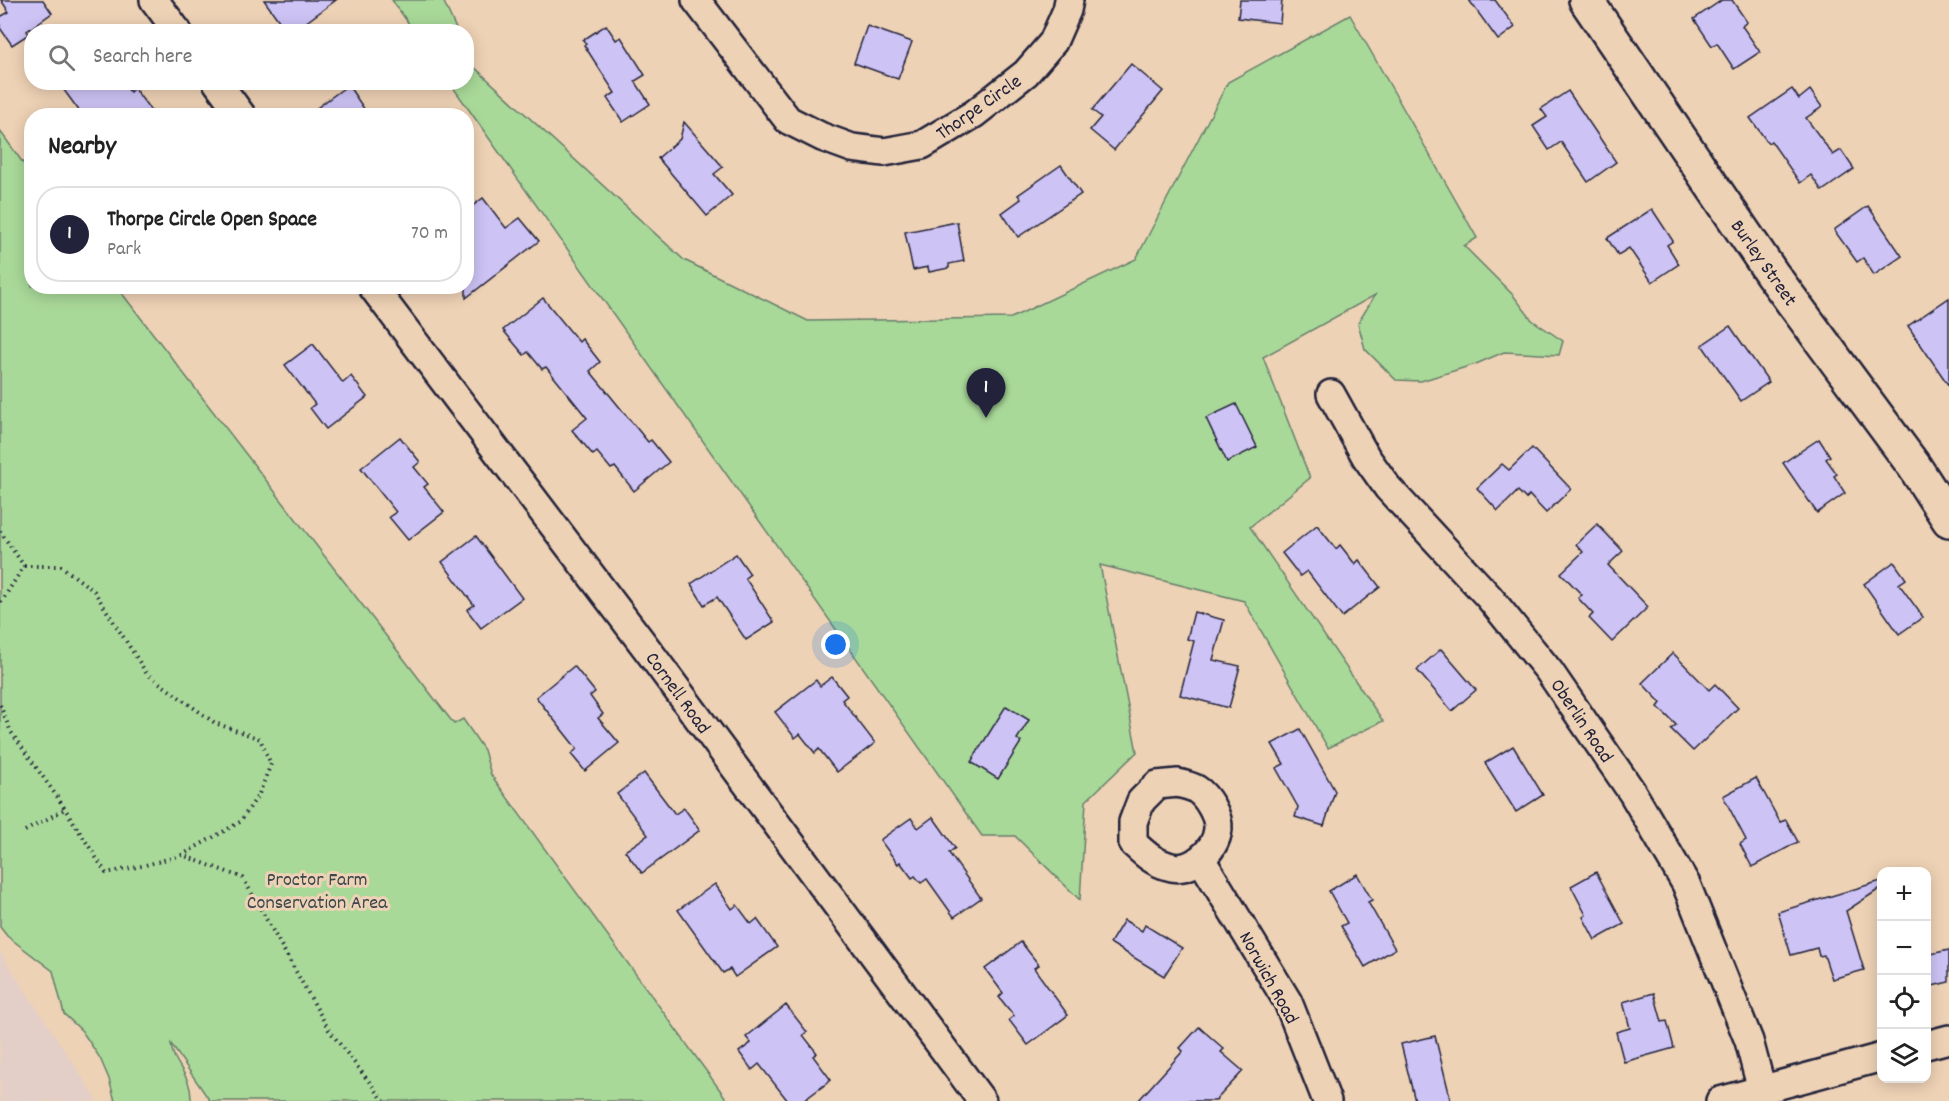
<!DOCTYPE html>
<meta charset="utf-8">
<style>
:root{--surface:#fff;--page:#f2f2f2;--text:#222;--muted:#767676;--line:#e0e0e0;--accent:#22223b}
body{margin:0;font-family:Dekko,sans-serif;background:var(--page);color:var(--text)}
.controls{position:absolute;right:18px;bottom:18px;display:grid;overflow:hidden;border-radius:12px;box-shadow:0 3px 15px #0003}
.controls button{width:54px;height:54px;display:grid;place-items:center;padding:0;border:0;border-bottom:2px solid var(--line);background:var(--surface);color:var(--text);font:30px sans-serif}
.you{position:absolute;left:836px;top:645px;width:21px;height:21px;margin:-15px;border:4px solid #fff;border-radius:50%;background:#1a73e8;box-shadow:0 0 0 9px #1a73e833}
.badge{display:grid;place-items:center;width:39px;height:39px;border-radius:50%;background:var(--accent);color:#fff;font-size:20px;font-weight:700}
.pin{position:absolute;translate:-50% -50px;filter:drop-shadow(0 2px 3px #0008)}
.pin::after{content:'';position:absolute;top:32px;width:21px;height:18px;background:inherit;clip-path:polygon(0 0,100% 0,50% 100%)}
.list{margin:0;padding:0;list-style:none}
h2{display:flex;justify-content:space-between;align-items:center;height:78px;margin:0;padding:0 24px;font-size:26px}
h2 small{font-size:20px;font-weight:400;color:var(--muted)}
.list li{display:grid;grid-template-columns:39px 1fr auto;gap:18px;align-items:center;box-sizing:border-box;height:96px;margin:0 12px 12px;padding:0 12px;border:2px solid var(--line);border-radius:24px}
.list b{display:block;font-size:22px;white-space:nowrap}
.list p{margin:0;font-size:20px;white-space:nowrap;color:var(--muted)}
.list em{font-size:20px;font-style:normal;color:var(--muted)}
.icon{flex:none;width:33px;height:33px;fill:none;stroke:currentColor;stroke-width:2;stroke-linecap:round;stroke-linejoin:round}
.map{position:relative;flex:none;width:1949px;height:1101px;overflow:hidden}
.search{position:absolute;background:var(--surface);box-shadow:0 3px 15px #0003;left:24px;top:24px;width:450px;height:66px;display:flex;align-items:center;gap:15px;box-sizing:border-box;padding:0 21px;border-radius:24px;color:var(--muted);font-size:22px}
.panel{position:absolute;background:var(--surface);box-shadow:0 3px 15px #0003;left:24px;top:108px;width:450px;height:186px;border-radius:24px}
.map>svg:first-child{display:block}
.built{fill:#e4cec8}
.green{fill:#a9d999;stroke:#667e6a;stroke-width:1.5}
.building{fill:#cdc3f5;stroke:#22223b;stroke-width:1.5}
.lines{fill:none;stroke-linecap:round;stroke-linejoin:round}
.street-casing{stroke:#22223b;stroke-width:32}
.secondary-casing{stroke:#22223b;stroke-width:38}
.path{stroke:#22223b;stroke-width:4;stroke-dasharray:1.5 4.5;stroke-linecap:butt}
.street{stroke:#eed2b5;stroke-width:27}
.secondary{stroke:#eed2b5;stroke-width:33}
.labels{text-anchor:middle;stroke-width:6;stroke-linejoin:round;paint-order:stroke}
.street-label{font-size:20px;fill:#22223b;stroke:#eed2b5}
.park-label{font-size:20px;fill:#3d474e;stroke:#eed2b5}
</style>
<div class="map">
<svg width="1949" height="1101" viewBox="0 0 1949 1101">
<rect width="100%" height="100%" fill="#eed2b5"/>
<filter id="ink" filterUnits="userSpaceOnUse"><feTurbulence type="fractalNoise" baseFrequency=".0167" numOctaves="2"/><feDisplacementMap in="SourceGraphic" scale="12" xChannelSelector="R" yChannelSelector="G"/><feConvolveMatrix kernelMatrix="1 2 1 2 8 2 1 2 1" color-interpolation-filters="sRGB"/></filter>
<g filter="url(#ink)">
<!-- built -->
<polygon class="built" points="0,952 98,1101 0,1101"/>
<!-- green -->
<g class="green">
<polygon points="392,0 443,0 457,31 414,31"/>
<polygon points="1350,15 1477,238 1464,246 1513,295 1532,320 1563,341 1559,355 1504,352 1476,364 1421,381 1396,380 1365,349 1358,323 1375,295 1263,357 1310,478 1250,527 1383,721 1328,748 1244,601 1100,565 1137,752 1086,801 1080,900 1015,836 982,836 450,83 466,82 467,53 472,65 684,260 808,321 1011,318 1136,259 1228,82"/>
<path d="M0 131 31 174 32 286 117 287 454 724 463 719 484 750 491 775 728 1101H210L171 1044C173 1066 192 1073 191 1101H115L109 1079 100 1058 82 1031 64 1014 53 971 7 936 0 927Z"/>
</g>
<!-- building -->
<g class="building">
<polygon points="1,0 43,0 52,13 27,31 29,34 12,45 0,28 0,17 9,12"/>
<polygon points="264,0 336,0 293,32 287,32"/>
<polygon points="1240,0 1282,0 1280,23 1238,18"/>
<polygon points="1469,0 1495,0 1515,27 1498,40"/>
<polygon points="1722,0 1732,0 1747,22 1742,26 1760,52 1734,69 1717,43 1712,46 1694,19"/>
<polygon points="606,25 616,40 621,37 645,75 635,81 650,104 623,122 607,98 615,93 584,45 586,44 583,40"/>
<polygon points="867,26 912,42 898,79 854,63"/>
<polygon points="1131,64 1163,91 1114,150 1090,130 1101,117 1092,110"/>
<polygon points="58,82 123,82 130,92 134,88 155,116 83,116"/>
<polygon points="348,85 369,116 306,116"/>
<polygon points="1792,89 1799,99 1810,90 1822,107 1806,118 1833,155 1841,150 1854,169 1822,191 1811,175 1800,183 1771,141 1768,143 1750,118"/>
<polygon points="1568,91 1616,162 1588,182 1561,142 1549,150 1533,126 1547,117 1541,109"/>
<polygon points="684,122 723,167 714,174 732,195 707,216 658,158 680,139"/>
<polygon points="1061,165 1081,194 1018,237 1002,213 1021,199 1018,195"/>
<polygon points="483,198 506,228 520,218 539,241 466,298 466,211"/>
<polygon points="1868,206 1902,256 1874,275 1863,258 1857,262 1834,230"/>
<polygon points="1652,209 1673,241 1667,245 1679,264 1652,282 1629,248 1618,255 1607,238"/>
<polygon points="957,222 964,261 949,264 949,268 929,272 928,267 913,270 905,232"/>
<polygon points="543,298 579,342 582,339 600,362 590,371 648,442 651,440 669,462 634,491 615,467 611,469 597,452 593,455 572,430 587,418 546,367 542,369 528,352 524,355 503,330"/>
<polygon points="1949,298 1949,386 1908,326"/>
<polygon points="1730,326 1769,382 1741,401 1702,345"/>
<polygon points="313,344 343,383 351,376 367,397 326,429 310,408 315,404 285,365"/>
<polygon points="1236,404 1257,447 1227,462 1206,418"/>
<polygon points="400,437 420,462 414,467 428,484 424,487 444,512 408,540 389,517 396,512 361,468"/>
<polygon points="1819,439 1830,456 1826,459 1837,474 1834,476 1845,493 1817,513 1783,463"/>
<polygon points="1532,448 1571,489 1546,513 1529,495 1526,499 1518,491 1498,511 1477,488 1502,464 1509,470"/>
<polygon points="1597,524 1623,551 1608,565 1648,607 1612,642 1589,618 1593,614 1578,598 1582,595 1561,573 1583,552 1576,544"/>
<polygon points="1317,525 1336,549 1340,545 1355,564 1359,560 1380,587 1342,617 1307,571 1300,576 1282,553"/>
<polygon points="476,536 522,598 481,628 467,610 474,605 442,562"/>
<polygon points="736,554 750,574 745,578 774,622 746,640 717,597 704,605 691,584"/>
<polygon points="1894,562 1906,579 1899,584 1923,617 1899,634 1864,584"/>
<polygon points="1194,612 1224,620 1213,660 1240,666 1229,708 1180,695 1194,641 1187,639"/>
<polygon points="1441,649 1476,690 1452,711 1417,670"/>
<polygon points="1673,653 1709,690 1715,684 1738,708 1693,751 1671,729 1676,725 1658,707 1661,703 1642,683"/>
<polygon points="574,666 595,692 590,696 603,714 598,718 619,743 585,771 571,754 577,749 536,697"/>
<polygon points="832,677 847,696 842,700 875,743 837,772 819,749 815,753 800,734 795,738 775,712 816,680 820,686"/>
<polygon points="1006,706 1029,720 1017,739 1021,742 998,779 971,762"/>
<polygon points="1300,729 1335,791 1324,826 1295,817 1298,807 1276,768 1284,764 1272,744"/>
<polygon points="1513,746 1543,795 1516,812 1485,763"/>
<polygon points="644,773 675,814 684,808 700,830 642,873 625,851 648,835 617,794"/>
<polygon points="1756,778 1780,822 1786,820 1798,842 1752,867 1740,844 1746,840 1723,796"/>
<polygon points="933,817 955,848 949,853 981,898 954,917 927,879 921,883 915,876 912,878 900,862 898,864 880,840 911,818 918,828"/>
<polygon points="1596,872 1624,924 1595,940 1583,917 1586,915 1571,886"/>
<polygon points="1357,874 1372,900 1368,902 1395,949 1365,967 1341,926 1347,923 1329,891"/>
<polygon points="1881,881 1881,888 1846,911 1864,970 1832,979 1824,955 1819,956 1817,948 1791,955 1778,912"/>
<polygon points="715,884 732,909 737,905 751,924 757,919 777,947 735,977 730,969 723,973 678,910"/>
<polygon points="1124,920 1142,931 1145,925 1182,948 1164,976 1110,943"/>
<polygon points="1021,942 1039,965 1034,968 1068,1015 1028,1045 1009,1020 1014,1016 999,997 1003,993 985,969"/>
<polygon points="1949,950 1949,982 1932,986 1926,955"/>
<polygon points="1654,993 1662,1022 1667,1021 1674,1048 1624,1062 1616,1032 1630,1028 1623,1002"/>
<polygon points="786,1005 807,1032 803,1035 817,1053 813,1056 831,1080 803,1101 788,1101 759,1064 752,1070 739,1052 751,1043 746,1037"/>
<polygon points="1199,1027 1224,1049 1221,1052 1243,1071 1215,1101 1138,1101 1183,1051 1180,1048"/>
<polygon points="1435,1036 1451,1101 1415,1101 1401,1044"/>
</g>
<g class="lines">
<defs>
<g id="street">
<polyline points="154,0 178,32"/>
<polyline points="696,0 788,120 822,137 852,148 884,152 922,145 974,114 1026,73 1053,42 1067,10 1069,0"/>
<polyline points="217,82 242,116"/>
<polyline points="372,286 650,653 982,1101"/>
<polyline points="1331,394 1366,457 1388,488 1489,597 1549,671 1632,792 1686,884 1749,1041 1762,1090"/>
<path d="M1178 783C1184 785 1191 786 1196 789 1207 796 1219 816 1218 829 1216 851 1190 874 1168 866 1153 862 1144 853 1133 843V822L1141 801 1157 785Z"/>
<polyline points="1201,859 1288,1002 1327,1101"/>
<polyline points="1926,1045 1949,1039"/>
<polyline points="1720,1101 1882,1057"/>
</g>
<polyline id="secondary" points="1586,0 1772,274 1914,466 1949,520"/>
</defs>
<!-- street casing -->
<use href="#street" class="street-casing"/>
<!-- secondary casing -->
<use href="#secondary" class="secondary-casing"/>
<!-- path -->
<g class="path">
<polyline points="0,531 24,566 0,604"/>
<polyline points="24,566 61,566 94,591 147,674 215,723 260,739 271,764 259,794 240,822 182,855"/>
<polyline points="0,705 11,732 58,798 106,873 142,866 182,855 243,878 329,1030 384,1101"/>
<polyline points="25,831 65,809"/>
</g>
<!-- street -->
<use href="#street" class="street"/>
<!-- secondary -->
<use href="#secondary" class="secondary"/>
</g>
</g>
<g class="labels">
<!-- street labels -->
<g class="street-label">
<text transform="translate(978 106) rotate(-35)" y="7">Thorpe Circle</text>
<text transform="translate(1765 262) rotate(55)" y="7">Burley Street</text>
<text transform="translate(679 692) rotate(54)" y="7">Cornell Road</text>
<text transform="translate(1583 720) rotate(56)" y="7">Oberlin Road</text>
<text transform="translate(1270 977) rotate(61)" y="7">Norwich Road</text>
</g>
<!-- park labels -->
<g class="park-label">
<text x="317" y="885">Proctor Farm<tspan x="317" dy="23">Conservation Area</tspan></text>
</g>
</g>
</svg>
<div class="controls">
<button>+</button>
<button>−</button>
<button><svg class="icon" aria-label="locate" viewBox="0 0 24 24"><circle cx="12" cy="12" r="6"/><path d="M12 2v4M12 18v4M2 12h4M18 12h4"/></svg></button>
<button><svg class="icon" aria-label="layers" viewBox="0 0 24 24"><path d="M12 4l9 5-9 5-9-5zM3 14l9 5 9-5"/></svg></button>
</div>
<div class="you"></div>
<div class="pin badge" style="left:986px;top:418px">1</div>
<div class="search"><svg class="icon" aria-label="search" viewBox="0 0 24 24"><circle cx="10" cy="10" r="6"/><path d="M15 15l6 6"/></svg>Search here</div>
<section class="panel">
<h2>Nearby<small></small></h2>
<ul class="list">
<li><span class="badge">1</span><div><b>Thorpe Circle Open Space</b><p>Park</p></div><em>70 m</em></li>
</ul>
</section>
</div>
